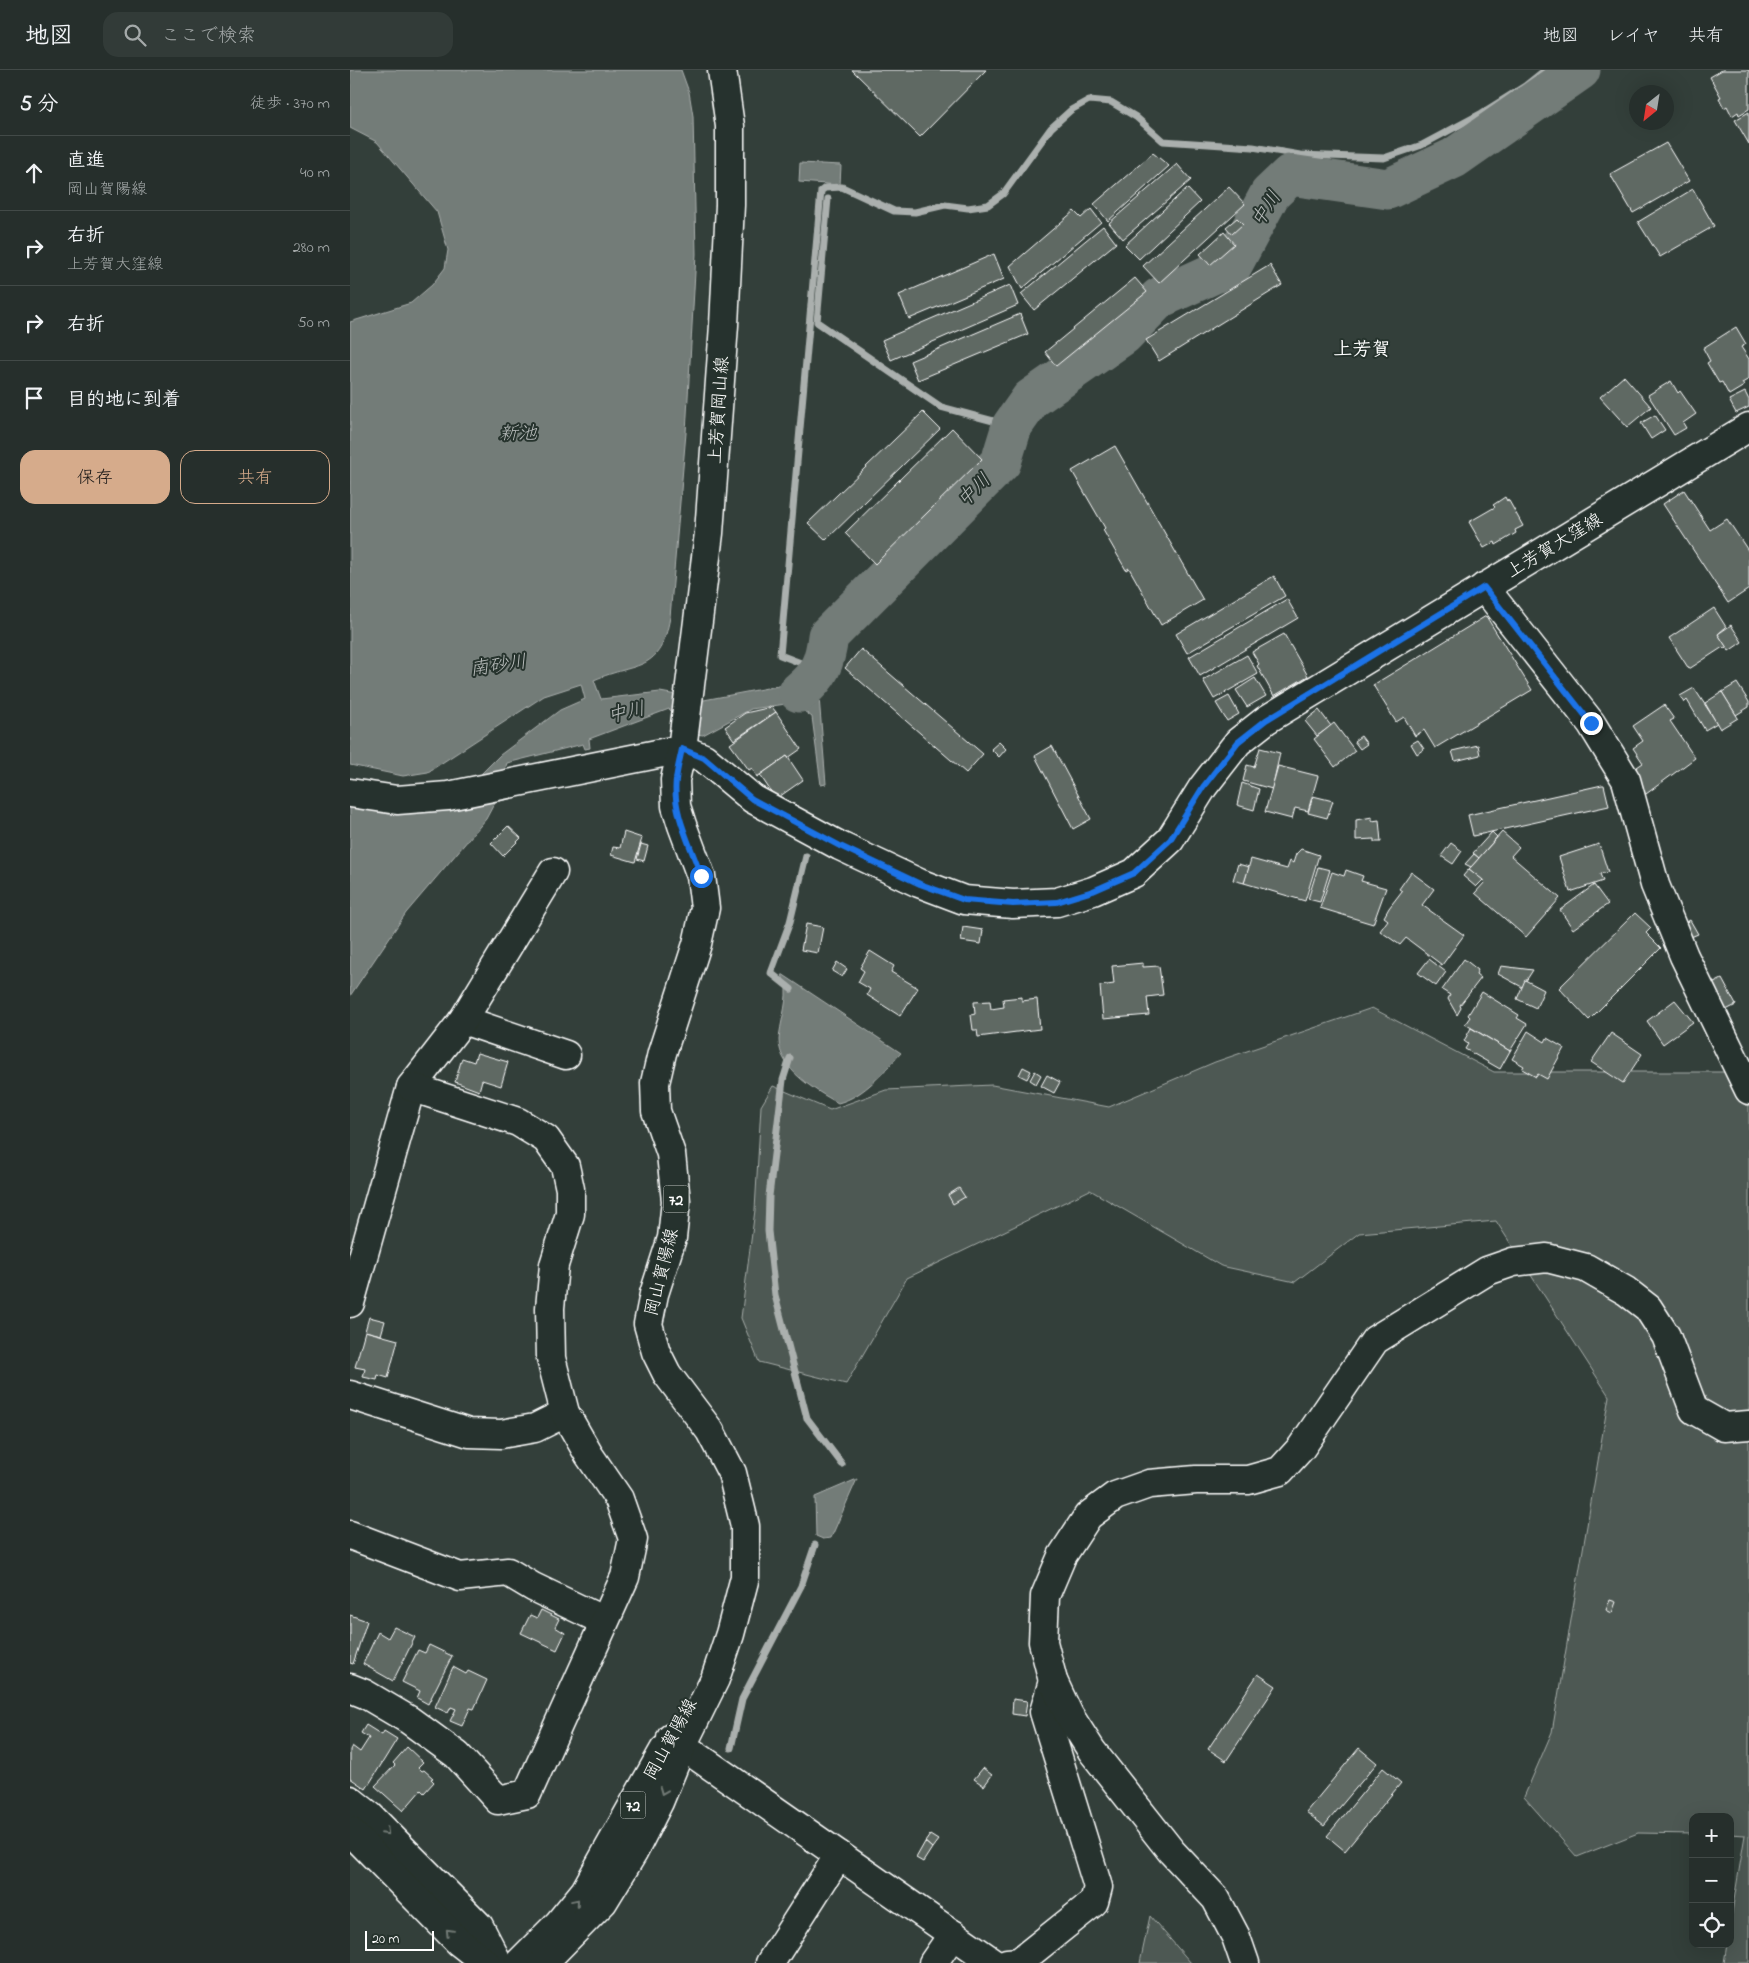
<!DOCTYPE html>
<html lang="ja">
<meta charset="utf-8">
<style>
:root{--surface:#262f2c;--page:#323b38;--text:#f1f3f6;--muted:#a4a9a9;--line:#424a48;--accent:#d6ab8b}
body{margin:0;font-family:"Indie Flower","Klee One",sans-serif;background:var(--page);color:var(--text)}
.controls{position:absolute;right:15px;bottom:15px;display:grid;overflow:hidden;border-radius:10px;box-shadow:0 5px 20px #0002}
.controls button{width:45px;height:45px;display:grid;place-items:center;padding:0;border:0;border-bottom:1px solid var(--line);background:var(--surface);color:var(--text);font:25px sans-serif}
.compass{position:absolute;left:1279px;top:15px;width:45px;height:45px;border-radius:50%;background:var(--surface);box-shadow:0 5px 20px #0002;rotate:210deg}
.scale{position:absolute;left:15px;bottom:12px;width:69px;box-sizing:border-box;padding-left:5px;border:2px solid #fff;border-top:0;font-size:14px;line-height:18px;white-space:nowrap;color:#fff;-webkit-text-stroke:4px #26332d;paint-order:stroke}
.stop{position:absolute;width:15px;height:15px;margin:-11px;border:4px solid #1a73e8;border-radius:50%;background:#fff}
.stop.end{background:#1a73e8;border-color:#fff;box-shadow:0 1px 5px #0008}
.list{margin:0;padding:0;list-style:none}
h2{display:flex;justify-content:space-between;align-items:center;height:65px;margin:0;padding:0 20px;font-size:21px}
h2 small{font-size:16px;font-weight:400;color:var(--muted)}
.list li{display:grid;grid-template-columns:32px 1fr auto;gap:15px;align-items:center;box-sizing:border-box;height:75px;padding:0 20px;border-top:1px solid var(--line)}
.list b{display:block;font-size:19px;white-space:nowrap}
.list p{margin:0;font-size:16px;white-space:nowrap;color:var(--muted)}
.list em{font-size:16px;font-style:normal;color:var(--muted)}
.actions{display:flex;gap:10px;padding:15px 20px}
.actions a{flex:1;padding:11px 0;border:1px solid var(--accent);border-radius:15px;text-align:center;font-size:18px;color:var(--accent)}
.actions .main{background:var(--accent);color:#111}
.icon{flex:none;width:28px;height:28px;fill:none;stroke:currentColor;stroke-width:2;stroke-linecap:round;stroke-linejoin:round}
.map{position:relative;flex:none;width:1399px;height:1893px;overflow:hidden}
header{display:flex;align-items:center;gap:30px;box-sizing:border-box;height:70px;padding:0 25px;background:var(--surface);border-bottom:1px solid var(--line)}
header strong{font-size:24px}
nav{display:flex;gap:28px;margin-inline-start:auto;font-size:18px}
.search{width:350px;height:45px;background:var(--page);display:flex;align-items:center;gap:12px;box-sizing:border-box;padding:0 18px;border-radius:15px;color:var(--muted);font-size:19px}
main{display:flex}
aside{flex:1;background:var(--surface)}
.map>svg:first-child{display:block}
.green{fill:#4d5853;stroke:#a6aca9}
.water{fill:#737b78;stroke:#abb0ae}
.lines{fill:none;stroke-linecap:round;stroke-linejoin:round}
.stream{stroke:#abb0ae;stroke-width:7}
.river{stroke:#737b78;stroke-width:41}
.building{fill:#5f6964;stroke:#fff}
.minor-casing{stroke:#fff;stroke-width:31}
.major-casing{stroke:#fff;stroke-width:31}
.minor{stroke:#26332d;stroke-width:28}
.major{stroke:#26332d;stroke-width:28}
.oneway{stroke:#727a76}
.route{stroke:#1a73e8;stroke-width:6}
.labels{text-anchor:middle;stroke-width:4;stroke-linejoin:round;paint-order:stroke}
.shield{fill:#26332d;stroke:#bec2c0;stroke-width:1}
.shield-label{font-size:16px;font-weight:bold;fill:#fff}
.street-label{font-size:18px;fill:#fff;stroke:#26332d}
.water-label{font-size:19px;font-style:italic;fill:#b9bdbc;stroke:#26332d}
.neighbourhood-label{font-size:19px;font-weight:bold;fill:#fff;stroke:#26332d}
</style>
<header>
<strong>地図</strong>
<div class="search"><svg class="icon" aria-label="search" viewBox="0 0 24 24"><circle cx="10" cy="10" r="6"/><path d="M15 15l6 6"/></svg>ここで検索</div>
<nav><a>地図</a><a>レイヤ</a><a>共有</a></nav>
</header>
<main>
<aside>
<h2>5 分<small>徒歩 · 370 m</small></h2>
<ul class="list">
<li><svg class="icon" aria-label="ahead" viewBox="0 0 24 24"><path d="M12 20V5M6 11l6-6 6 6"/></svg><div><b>直進</b><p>岡山賀陽線</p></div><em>40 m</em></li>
<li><svg class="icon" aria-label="right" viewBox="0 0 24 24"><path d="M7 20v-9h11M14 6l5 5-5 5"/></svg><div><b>右折</b><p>上芳賀大窪線</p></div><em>280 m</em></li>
<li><svg class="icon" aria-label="right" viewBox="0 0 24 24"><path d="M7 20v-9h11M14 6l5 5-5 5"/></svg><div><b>右折</b></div><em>50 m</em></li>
<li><svg class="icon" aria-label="arrive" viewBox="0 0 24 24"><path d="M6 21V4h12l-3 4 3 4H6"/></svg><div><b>目的地に到着</b></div></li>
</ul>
<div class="actions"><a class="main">保存</a><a>共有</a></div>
</aside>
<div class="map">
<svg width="1399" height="1893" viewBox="0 0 1399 1893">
<rect width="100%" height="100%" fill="#333f3a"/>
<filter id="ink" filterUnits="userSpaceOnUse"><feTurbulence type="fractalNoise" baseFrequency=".02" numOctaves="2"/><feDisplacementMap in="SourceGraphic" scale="10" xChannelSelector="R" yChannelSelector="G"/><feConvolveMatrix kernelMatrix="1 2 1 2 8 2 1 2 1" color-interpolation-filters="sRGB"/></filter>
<g filter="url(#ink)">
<!-- green -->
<g class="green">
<polygon points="1022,938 1144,1002 1399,1002 1399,1893 1374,1893 1377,1874 1380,1874 1380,1854 1395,1765 1380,1764 1380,1747 1343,1747 1343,1764 1288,1763 1227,1787 1174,1727 1202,1662 1259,1326 1146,1151 1009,1163 945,1212 871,1196 740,1120 557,1208 496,1314 409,1292 391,1248 405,1140 411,1036 423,1016 480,1040 536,1020 642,1015 759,1037 865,992"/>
<polygon points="800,1846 841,1893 790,1893"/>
</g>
<!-- water -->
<g class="water">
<path d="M0 0H331L339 22 343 46 346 184 336 363 320 547C310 604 288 591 244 610L251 629 310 622 354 630 449 612C466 599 473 589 471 567L478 575 482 588 477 597 480 603 485 604 469 627 476 714 471 715 462 647 443 633 401 639 353 665 346 664 319 639 239 669 240 678 235 679 233 674 157 693 145 732 136 749 56 843 0 926V735L31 742H76L116 736 132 703 150 685 210 640 235 629 231 614 194 626 78 702 53 706 0 695V252L61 233 82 215 95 198 98 180 87 142 27 72 0 58Z"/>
<polygon points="450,93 491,95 490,115 449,112"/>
<path d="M432 904 551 983C533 1002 515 1026 488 1033 465 1020 429 1000 429 970 430 953 437 936 436 919 436 915 433 909 432 904Z"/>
<polygon points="507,1409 481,1468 473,1469 466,1466 465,1427"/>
</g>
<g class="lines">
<!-- stream -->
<g class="stream">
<polyline points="478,129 467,252 591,337 662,356"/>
<polyline points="469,600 430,585 471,121 475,118 492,117 544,141 565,142 595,135 618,138 638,135 653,124 701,58 721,40 739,30 761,32 786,47 813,71 903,77 950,85 1034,88 1072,75 1132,43 1175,16 1195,0"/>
<polyline points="441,919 421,903 440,852 456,786"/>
<polyline points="440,988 433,1010 419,1126 418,1161 425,1225 457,1348 492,1394"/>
<polyline points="381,1678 392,1629 451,1516 465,1475"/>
</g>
<!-- river -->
<path class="river" d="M449 622C470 605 475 592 478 566L651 392 662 356 681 329 773 265 809 228 882 195 920 124 940 105 1038 119 1104 88 1230 0"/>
</g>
<!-- building -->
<g class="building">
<polygon points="502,0 636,0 570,67"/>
<polygon points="1372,0 1399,0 1399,39 1389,45 1388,42 1382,46 1377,36 1374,38 1369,28 1371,27 1360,7"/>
<polygon points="1399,42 1399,74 1385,50"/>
<polygon points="1316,73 1339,111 1283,143 1260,104"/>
<polygon points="803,83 819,96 758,151 744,134"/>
<polygon points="827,94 841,110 773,169 759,153"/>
<polygon points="879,117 895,134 809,213 793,196"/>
<polygon points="837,118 850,132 789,189 775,175"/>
<polygon points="1343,119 1364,156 1310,187 1288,152"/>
<polygon points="741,139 751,152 672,219 660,196 724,141 731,148"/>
<polygon points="887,148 893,154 882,164 876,157"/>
<polygon points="753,156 766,173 684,240 671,224"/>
<polygon points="874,162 884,174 860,195 850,184"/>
<polygon points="644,184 654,209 559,249 549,225"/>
<polygon points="920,195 932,215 809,291 796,270"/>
<polygon points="785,208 797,222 706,296 695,282"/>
<polygon points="660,215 668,235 541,290 532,270"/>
<polygon points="670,244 678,264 568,310 560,291"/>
<polygon points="1386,257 1396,274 1391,277 1399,289 1399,309 1392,313 1394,316 1379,325 1372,312 1369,313 1357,293 1360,291 1353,278"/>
<polygon points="1274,306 1301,337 1277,357 1250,327"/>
<polygon points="1321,311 1328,323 1330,321 1346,344 1333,353 1336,358 1324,365 1298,325"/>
<polygon points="1395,322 1399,330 1399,337 1386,343 1379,330"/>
<polygon points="573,342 590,359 476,470 458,453"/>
<polygon points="1305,345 1315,360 1301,369 1291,353"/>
<polygon points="602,358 632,389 525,494 495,463"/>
<polygon points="765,376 853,530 811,555 779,498 776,500 753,460 755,458 722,401"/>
<polygon points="1334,420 1360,460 1377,449 1399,482 1399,519 1378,533 1313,434"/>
<polygon points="1155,427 1157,431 1158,429 1173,456 1165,460 1166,463 1146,475 1145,472 1134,478 1119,452 1145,437 1143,435"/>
<polygon points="924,506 935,526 837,583 826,564"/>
<polygon points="937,529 948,548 850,606 839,587"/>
<polygon points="1364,538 1376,557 1368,564 1377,577 1374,578 1373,577 1339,599 1319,568"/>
<polygon points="1136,546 1182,620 1085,678 1074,660 1065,666 1054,647 1046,652 1023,615"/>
<polygon points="1381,555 1392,572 1379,581 1368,564"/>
<polygon points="934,564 958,606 924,626 907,596 909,594 902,582"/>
<polygon points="511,579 633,684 616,703 495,598"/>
<polygon points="897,585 908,604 864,629 853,610"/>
<polygon points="905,608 916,626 897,637 886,620"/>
<polygon points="1387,613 1399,632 1399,637 1386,645 1372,622"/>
<polygon points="1344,618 1367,653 1355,660 1337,630 1334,633 1330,626"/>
<polygon points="1372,622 1388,648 1370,659 1355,633"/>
<polygon points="879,626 889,644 877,651 866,633"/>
<polygon points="1314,635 1324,649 1320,651 1345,688 1296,724 1276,729 1278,703 1293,693 1283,678 1293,671 1283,656"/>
<polygon points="422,637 426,642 384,670 375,657 395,643"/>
<polygon points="969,640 981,656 967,666 955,651"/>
<polygon points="426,642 451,679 438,688 437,686 407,707 402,698 399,700 380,674"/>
<polygon points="984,653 1005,681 985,697 964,669"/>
<polygon points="1011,666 1017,674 1010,679 1004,671"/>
<polygon points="1068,670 1074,679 1067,684 1061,674"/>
<polygon points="649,672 656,679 649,687 641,679"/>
<polygon points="1128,675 1130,685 1105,691 1102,681"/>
<polygon points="702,676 741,749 723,759 685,686"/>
<polygon points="910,678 930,683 922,719 893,711 897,695 904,697"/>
<polygon points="437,686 453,710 426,729 410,705"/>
<polygon points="928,696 968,706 958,741 945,738 942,749 915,742"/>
<polygon points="892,713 909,719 904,740 887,735"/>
<polygon points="1252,715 1254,715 1259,736 1123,766 1118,745"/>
<polygon points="963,726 983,731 977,748 958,743"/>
<polygon points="1022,747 1022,751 1029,750 1031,772 1024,772 1024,769 1006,770 1006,750"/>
<polygon points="158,756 171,768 153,786 141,773"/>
<polygon points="274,762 292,768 285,792 261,785 263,777 270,778"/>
<polygon points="1142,762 1147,767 1129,788 1123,783"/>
<polygon points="1152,762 1169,777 1161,786 1210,828 1176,867 1125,823 1135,812 1119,799"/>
<polygon points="1101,773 1112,781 1103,794 1091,786"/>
<polygon points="291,774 298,776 294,791 287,789"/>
<polygon points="1249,774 1258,802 1250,804 1253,811 1220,822 1209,787"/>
<polygon points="951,779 969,785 955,831 894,813 901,789 937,799 940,791 943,793 946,784"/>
<polygon points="1124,784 1129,788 1121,797 1115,794"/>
<polygon points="888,794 899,797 894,813 883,810"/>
<polygon points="968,797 980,800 970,832 958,829"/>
<polygon points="1119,799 1133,810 1126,817 1113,806"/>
<polygon points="996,800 1013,806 1011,811 1036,818 1023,854 970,838 982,802 994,806"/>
<polygon points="1061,802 1084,819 1072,835 1114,865 1092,895 1056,868 1050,875 1030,861 1038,850 1034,847 1039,838 1052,821 1049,819"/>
<polygon points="1244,815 1258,834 1223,859 1210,840"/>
<polygon points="1285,843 1301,858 1296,863 1311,878 1239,950 1209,918"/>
<polygon points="1340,850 1348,864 1336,869 1330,856"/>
<polygon points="456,854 473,857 468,883 451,880"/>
<polygon points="613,857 633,860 631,874 611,871"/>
<polygon points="520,881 544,896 541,902 568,918 550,946 517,925 520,919 508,912 514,901 510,898"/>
<polygon points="1079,889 1096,902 1086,916 1068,903"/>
<polygon points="1114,889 1128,900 1126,904 1131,908 1110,935 1111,938 1107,945 1098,929 1100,925 1092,920"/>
<polygon points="487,892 497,899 492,907 482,901"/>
<polygon points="793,893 793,897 809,896 813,925 797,927 799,945 753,949 750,916 764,914 762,896"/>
<polygon points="1151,896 1183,900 1172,917 1148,904"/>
<polygon points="1372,909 1386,935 1374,941 1360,915"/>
<polygon points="1175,910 1194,920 1186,938 1167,929"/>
<polygon points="1132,922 1169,945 1167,948 1177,954 1160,981 1115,954 1120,947 1118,945"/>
<polygon points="672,927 672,931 687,929 690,959 628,967 627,960 623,960 621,945 625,944 624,932 640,931 641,939 654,937 653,929"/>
<polygon points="1325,930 1343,952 1313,974 1297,951"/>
<polygon points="1121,958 1160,981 1150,999 1115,979 1118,974 1114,971"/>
<polygon points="1178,961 1195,972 1197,968 1214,978 1197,1009 1188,1004 1186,1007 1172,999 1174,996 1162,989"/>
<polygon points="1261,963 1292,984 1273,1013 1241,992"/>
<polygon points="127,983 158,992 151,1016 132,1010 129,1021 105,1012 112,988 124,992"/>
<polygon points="673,997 681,1001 677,1009 669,1005"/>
<polygon points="685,1001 691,1005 686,1014 680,1010"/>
<polygon points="697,1005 710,1012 704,1023 691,1016"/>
<polygon points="609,1118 615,1127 603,1134 598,1125"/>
<polygon points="19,1247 35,1251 31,1265 15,1261"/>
<polygon points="15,1261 48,1270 38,1308 28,1305 27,1310 13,1307 15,1299 5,1297"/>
<polygon points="1260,1530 1266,1532 1262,1543 1256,1540"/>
<polygon points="191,1540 209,1549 205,1557 215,1563 207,1580 171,1563 180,1545 187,1548"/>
<polygon points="0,1545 17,1551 3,1594 0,1593"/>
<polygon points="44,1557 65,1567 43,1611 13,1594 28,1562 38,1568"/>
<polygon points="79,1575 102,1586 78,1634 67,1628 70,1621 52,1612 68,1580 75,1583"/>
<polygon points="103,1597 116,1604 118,1601 137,1610 124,1639 120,1638 112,1656 100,1651 106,1639 101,1637 98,1643 85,1637"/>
<polygon points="908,1604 926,1616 876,1691 858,1679"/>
<polygon points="663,1629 677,1631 675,1646 662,1644"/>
<polygon points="16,1655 32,1665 34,1661 47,1669 16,1719 0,1708 0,1680 2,1676 10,1682 19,1668 11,1663"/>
<polygon points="57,1677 73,1692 68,1697 72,1701 74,1700 83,1708 81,1709 84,1712 74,1723 71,1720 53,1741 25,1716 45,1695 43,1693"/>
<polygon points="1009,1678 1027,1693 974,1756 956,1742"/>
<polygon points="633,1698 642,1705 634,1716 624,1709"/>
<polygon points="1033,1698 1051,1713 995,1781 977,1766"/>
<polygon points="580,1765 588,1770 582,1778 575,1772"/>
<polygon points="575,1772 582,1778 573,1792 566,1788"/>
</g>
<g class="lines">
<defs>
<g id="minor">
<polyline points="1134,517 1241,653 1276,710 1305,815 1334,886 1399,1020"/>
<polyline points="0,723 47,730 98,726 332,679"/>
<polyline points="113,950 216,985"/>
<polyline points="0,1233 61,1017 113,950 203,802"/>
<polyline points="0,1325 119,1363 151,1364 185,1358 215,1343"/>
<polyline points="0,1465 110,1507 158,1502 183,1517 254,1551"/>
<polyline points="0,1618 15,1624 59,1650 107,1685 148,1730 177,1724 275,1507 283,1469 269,1429 239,1385 215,1343 201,1288 200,1238 204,1195 220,1144 220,1119 215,1096 196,1069 168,1052 61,1017"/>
<polyline points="321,1668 644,1893"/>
<polyline points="0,1730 20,1746 129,1856 148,1893"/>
<polyline points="0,1761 109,1872 136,1893"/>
<polyline points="420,1893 489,1785"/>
<polyline points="583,1893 603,1864"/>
<polyline points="657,1893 669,1892 744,1832 748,1817 694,1642 703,1611"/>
<polyline points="895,1893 886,1867 866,1829 821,1781 742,1681 719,1645 703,1611 693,1572 695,1526 712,1486 738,1446 765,1426 799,1414 846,1410 898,1410 930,1401 951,1378 1025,1270 1137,1201 1163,1192 1197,1188 1236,1198 1276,1221 1298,1238 1316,1266 1344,1340 1374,1357 1399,1355"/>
</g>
<g id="major">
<polyline points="332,679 354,688 403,729 490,776 569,813 614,830 663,834 707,832 743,821 784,803 820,770 853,717 888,672 916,650 1399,357"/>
<polyline points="169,1893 208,1854 235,1821 314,1680"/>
<polyline points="193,1893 253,1832 283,1783 309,1732 332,1676 365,1609 380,1564 395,1507 395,1456 382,1403 360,1361 317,1304 306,1282 298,1254 304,1224 322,1168 326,1131 321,1084 306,1041 305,1013 312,983 347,874 355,838 351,806 332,755 326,736 325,710 332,679 359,463 374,255 380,135 380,56 372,0"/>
</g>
</defs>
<!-- minor casing -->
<use href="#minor" class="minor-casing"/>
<!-- major casing -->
<use href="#major" class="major-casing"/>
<!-- minor -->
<use href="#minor" class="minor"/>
<!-- major -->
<use href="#major" class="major"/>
</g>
<!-- one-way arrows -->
<defs><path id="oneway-chevron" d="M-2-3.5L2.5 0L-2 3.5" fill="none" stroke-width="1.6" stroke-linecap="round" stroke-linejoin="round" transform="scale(1.25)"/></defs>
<g class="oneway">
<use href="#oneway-chevron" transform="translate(313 1721) rotate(112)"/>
<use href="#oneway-chevron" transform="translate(36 1762) rotate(45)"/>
<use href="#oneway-chevron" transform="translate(226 1832) rotate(-50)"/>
<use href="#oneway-chevron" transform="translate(99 1862) rotate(-134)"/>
</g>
</g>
<g class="lines" filter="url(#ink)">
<!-- route -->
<path class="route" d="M351 806C341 775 322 743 326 710 327 699 330 689 332 679L354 688 402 729 490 776 570 814 614 830 663 834 707 832 743 821 784 803 820 770 853 717 888 672 916 650 1134 517 1241 653"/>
</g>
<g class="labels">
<!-- shield labels -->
<g class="shield">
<rect x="313.5" y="1115.5" width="25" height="27" rx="4"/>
<rect x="270.5" y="1721.5" width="25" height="27" rx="4"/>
</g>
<g class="shield-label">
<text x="326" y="1135">72</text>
<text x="283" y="1741">72</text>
</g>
<!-- street labels -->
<g class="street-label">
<text transform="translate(368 340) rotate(-86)" y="6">上芳賀岡山線</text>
<text transform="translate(1204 475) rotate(-31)" y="6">上芳賀大窪線</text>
<text transform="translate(311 1202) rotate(-76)" y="6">岡山賀陽線</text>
<text transform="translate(320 1669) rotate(-61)" y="6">岡山賀陽線</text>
</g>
<!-- water labels -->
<g class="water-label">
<text transform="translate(915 138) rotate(-57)" y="7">中川</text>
<text x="168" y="369">新池</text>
<text transform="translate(623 419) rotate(-45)" y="7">中川</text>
<text transform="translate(148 594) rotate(-8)" y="7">南砂川</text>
<text transform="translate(276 641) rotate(-13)" y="7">中川</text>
</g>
<!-- neighbourhood labels -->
<g class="neighbourhood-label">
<text x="1012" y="285">上芳賀</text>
</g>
</g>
</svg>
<div class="controls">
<button>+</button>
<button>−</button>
<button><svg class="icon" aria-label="locate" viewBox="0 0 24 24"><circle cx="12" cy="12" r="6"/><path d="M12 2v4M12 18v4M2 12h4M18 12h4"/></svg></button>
</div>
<svg class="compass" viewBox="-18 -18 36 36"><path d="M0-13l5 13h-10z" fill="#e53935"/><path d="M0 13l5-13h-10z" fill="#a4a9a9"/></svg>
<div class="scale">20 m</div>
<div class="stop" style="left:351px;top:806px"></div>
<div class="stop end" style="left:1241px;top:653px"></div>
</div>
</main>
